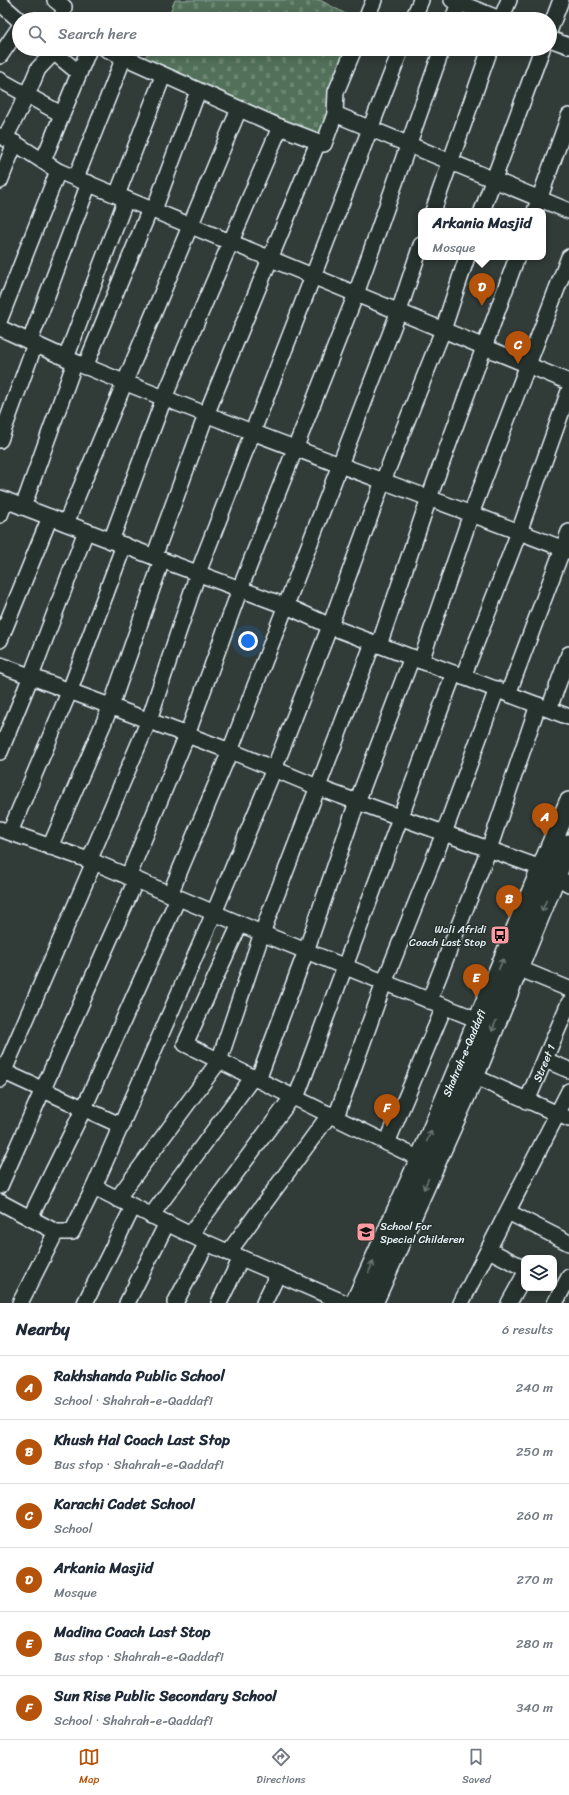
<!DOCTYPE html>
<meta charset="utf-8">
<style>
:root{--surface:#fff;--page:#f6f6f7;--text:#1f2937;--muted:#747a83;--line:#e0e1e3;--accent:#b45309}
body{margin:0;font-family:Sriracha,sans-serif;background:var(--page);color:var(--text)}
.controls{position:absolute;right:12px;bottom:12px;display:grid;overflow:hidden;border-radius:8px;box-shadow:0 2px 10px #0003}
.controls button{width:36px;height:36px;display:grid;place-items:center;padding:0;border:0;border-bottom:1px solid var(--line);background:var(--surface);color:var(--text);font:20px sans-serif}
.you{position:absolute;left:248px;top:641px;width:14px;height:14px;margin:-10px;border:3px solid #fff;border-radius:50%;background:#1a73e8;box-shadow:0 0 0 6px #1a73e833}
.badge{display:grid;place-items:center;width:26px;height:26px;border-radius:50%;background:var(--accent);color:#fff;font-size:13px;font-weight:700}
.pin{position:absolute;translate:-50% -33px;filter:drop-shadow(0 1px 2px #0008)}
.pin::after{content:'';position:absolute;top:21px;width:14px;height:12px;background:inherit;clip-path:polygon(0 0,100% 0,50% 100%)}
.popup{position:absolute;left:418px;top:208px;width:128px;height:52px;box-sizing:border-box;display:grid;place-content:center;border-radius:8px;background:var(--surface);filter:drop-shadow(0 1px 3px #0005);font-size:13px;white-space:nowrap;color:var(--muted)}
.popup b{font-size:15px;color:var(--text)}
.popup::after{content:'';position:absolute;left:50%;top:100%;margin-left:-8px;border:8px solid transparent;border-top-color:var(--surface)}
.list{margin:0;padding:0;list-style:none}
h2{display:flex;justify-content:space-between;align-items:center;height:52px;margin:0;padding:0 16px;font-size:17px}
h2 small{font-size:13px;font-weight:400;color:var(--muted)}
.list li{display:grid;grid-template-columns:26px 1fr auto;gap:12px;align-items:center;box-sizing:border-box;height:64px;padding:0 16px;border-top:1px solid var(--line)}
.list b{display:block;font-size:15px;white-space:nowrap}
.list p{margin:0;font-size:13px;white-space:nowrap;color:var(--muted)}
.list em{font-size:13px;font-style:normal;color:var(--muted)}
.icon{flex:none;width:22px;height:22px;fill:none;stroke:currentColor;stroke-width:2;stroke-linecap:round;stroke-linejoin:round}
.map{position:relative;flex:none;width:569px;height:1303px;overflow:hidden}
.search{position:absolute;background:var(--surface);box-shadow:0 2px 10px #0003;left:12px;right:12px;top:12px;height:44px;display:flex;align-items:center;gap:10px;box-sizing:border-box;padding:0 14px;border-radius:22px;color:var(--muted);font-size:15px}
.sheet{height:436px;background:var(--surface)}
nav{display:flex;justify-content:space-around;align-items:center;box-sizing:border-box;height:56px;border-top:1px solid var(--line);background:var(--surface);font-size:11px;color:var(--muted)}
nav a{display:grid;justify-items:center;gap:2px}
nav .on{color:var(--accent)}
.map>svg:first-child{display:block}
.cemetery{fill:url(#cemetery-stones);stroke:#9eb1a9}
.lines{fill:none;stroke-linecap:round;stroke-linejoin:round}
.minor-casing{stroke:#e8f1f8;stroke-width:18}
.major-casing{stroke:#e8f1f8;stroke-width:22}
.minor{stroke:#26332d;stroke-width:15}
.major{stroke:#26332d;stroke-width:19}
.oneway{stroke:#6a7674}
.labels{text-anchor:middle;stroke-width:3;stroke-linejoin:round;paint-order:stroke}
.poi-label{font-size:11px;fill:#e8f1f8;stroke:#26332d;text-anchor:end}
.street-label{font-size:11px;fill:#e8f1f8;stroke:#26332d}
</style>
<div class="map">
<svg width="569" height="1303" viewBox="0 0 569 1303">
<defs>
<pattern id="cemetery-stones" width="16" height="16" patternUnits="userSpaceOnUse"><rect width="16" height="16" fill="#53715a"/><path d="M2 7V4a2 2 0 0 1 4 0v3zM10 15v-3a2 2 0 0 1 4 0v3z" fill="#6c8672"/></pattern>
</defs>
<rect width="100%" height="100%" fill="#313b38"/>
<filter id="ink" filterUnits="userSpaceOnUse"><feTurbulence type="fractalNoise" baseFrequency=".025" numOctaves="2"/><feDisplacementMap in="SourceGraphic" scale="8" xChannelSelector="R" yChannelSelector="G"/><feConvolveMatrix kernelMatrix="1 2 1 2 8 2 1 2 1" color-interpolation-filters="sRGB"/></filter>
<g filter="url(#ink)">
<!-- cemetery -->
<g class="cemetery">
<polygon points="175,0 320,0 355,19 167,19"/>
<polygon points="150,49 349,49 325,132 315,137 144,59"/>
</g>
<g class="lines">
<defs>
<g id="minor">
<polyline points="55,0 64,7 62,19"/>
<polyline points="452,0 500,19"/>
<polyline points="0,3 19,20"/>
<polyline points="366,19 374,0"/>
<polyline points="413,19 421,0"/>
<polyline points="453,19 459,3"/>
<polyline points="501,19 509,0"/>
<polyline points="550,29 561,0"/>
<polyline points="550,39 569,46"/>
<polyline points="50,49 79,73"/>
<polyline points="106,49 280,127 324,144 335,114 336,92 354,49"/>
<polyline points="0,56 19,28"/>
<polyline points="0,80 61,114"/>
<polyline points="335,114 569,211"/>
<polyline points="0,136 15,143 58,171 569,382"/>
<polyline points="5,138 27,95 38,69 54,52"/>
<polyline points="43,161 89,49"/>
<polyline points="76,178 124,57"/>
<polyline points="0,181 15,143"/>
<polyline points="117,195 163,76"/>
<polyline points="154,210 198,91"/>
<polyline points="433,211 490,49"/>
<polyline points="482,211 542,49"/>
<polyline points="535,211 569,116"/>
<polyline points="0,319 58,171"/>
<path d="M0 328C29 341 57 355 87 367 246 433 409 489 569 551"/>
<polyline points="30,341 89,183"/>
<polyline points="66,358 126,199"/>
<polyline points="85,367 150,209"/>
<polyline points="0,440 35,344"/>
<polyline points="0,498 162,560 291,608 337,629 569,717"/>
<polyline points="23,507 75,362"/>
<polyline points="0,515 6,500"/>
<polyline points="66,523 239,109"/>
<polyline points="111,541 164,398 280,127"/>
<polyline points="154,557 206,415 318,142"/>
<polyline points="0,640 50,517"/>
<polyline points="379,645 429,498 517,257"/>
<polyline points="421,661 471,514 569,257"/>
<polyline points="0,665 238,754 327,791 541,868 569,884"/>
<polyline points="463,677 519,532 569,391"/>
<polyline points="508,694 569,532"/>
<polyline points="549,709 569,654"/>
<polyline points="0,752 31,676 86,531"/>
<polyline points="0,829 94,862 271,937 478,1020"/>
<polyline points="10,832 70,690 124,545"/>
<polyline points="50,847 111,706 162,560"/>
<polyline points="89,861 149,720 198,573 401,49"/>
<polyline points="128,877 187,735 240,589 356,294 442,49"/>
<polyline points="170,894 230,751 399,311 421,245"/>
<polyline points="240,924 185,1044 420,1159"/>
<polyline points="518,968 569,989"/>
<polyline points="429,1001 489,849 538,705"/>
<polyline points="545,1060 569,1070"/>
<polyline points="0,1070 122,1126"/>
<polyline points="464,1072 569,1119"/>
<polyline points="0,1080 94,862"/>
<polyline points="258,1080 306,951 357,802 412,657"/>
<polyline points="296,1098 454,673"/>
<polyline points="527,1101 569,1003"/>
<polyline points="336,1117 384,983 444,833 497,689"/>
<polyline points="387,1143 444,1007"/>
<polyline points="0,1186 136,880"/>
<polyline points="94,1187 214,913 274,769 330,626 383,481 443,330 467,257"/>
<polyline points="117,1199 219,1061 262,933 373,643"/>
<polyline points="0,1202 56,1232 72,1232 94,1187 207,1243 345,1303"/>
<polyline points="508,1212 569,1243"/>
<polyline points="151,1216 253,1077"/>
<polyline points="30,1218 84,1108 178,898"/>
<polyline points="190,1235 293,1096"/>
<polyline points="489,1250 524,1268"/>
<polyline points="228,1253 330,1114"/>
<polyline points="20,1303 56,1232"/>
<polyline points="85,1303 133,1207"/>
<polyline points="127,1303 167,1223"/>
<polyline points="175,1303 207,1243"/>
<polyline points="219,1303 241,1258"/>
<polyline points="264,1303 278,1274"/>
<polyline points="461,1303 569,1091"/>
<polyline points="509,1303 524,1276"/>
<polyline points="555,1303 569,1277"/>
</g>
<g id="major">
<polyline points="355,1303 420,1159 569,802"/>
<polyline points="373,1303 474,1077 569,844"/>
</g>
</defs>
<!-- minor casing -->
<use href="#minor" class="minor-casing"/>
<!-- major casing -->
<use href="#major" class="major-casing"/>
<!-- minor -->
<use href="#minor" class="minor"/>
<!-- major -->
<use href="#major" class="major"/>
</g>
<!-- one-way arrows -->
<defs><path id="oneway-shaft" d="M-6 0H5M1.5-3L5.5 0L1.5 3" fill="none" stroke-width="1.6" stroke-linecap="round" stroke-linejoin="round"/></defs>
<g class="oneway">
<use href="#oneway-shaft" transform="translate(544 906) rotate(112)"/>
<use href="#oneway-shaft" transform="translate(501 964) rotate(-67)"/>
<use href="#oneway-shaft" transform="translate(494 1026) rotate(112)"/>
<use href="#oneway-shaft" transform="translate(429 1136) rotate(-67)"/>
<use href="#oneway-shaft" transform="translate(426 1184) rotate(114)"/>
<use href="#oneway-shaft" transform="translate(371 1267) rotate(-66)"/>
</g>
</g>
<!-- icons -->
<defs>
<symbol id="bus-square" viewBox="-11 -11 22 22"><rect x="-9" y="-9" width="18" height="18" rx="4" fill="#ff9aa2" stroke="#26332d"/><path d="M-5-6H5V4H4V6H2V4H-2V6H-4V4H-5ZM-3.5-4V0h7V-4ZM-3.5 1.2v1.5H-2V1.2ZM2 1.2v1.5H3.5V1.2Z" fill="#111"/></symbol>
<symbol id="school-square" viewBox="-11 -11 22 22"><rect x="-9" y="-9" width="18" height="18" rx="4" fill="#ff9aa2" stroke="#26332d"/><path d="M0-5L7-2L0 1L-7-2ZM-4 1L0 2.5L4 1V4Q0 6-4 4Z" fill="#111"/></symbol>
</defs>
<g fill-rule="evenodd">
<use href="#bus-square" x="489" y="924" width="22" height="22"/>
<use href="#school-square" x="355" y="1221" width="22" height="22"/>
</g>
<g class="labels">
<!-- poi labels -->
<g class="poi-label">
<text x="486" y="933">Wali Afridi<tspan x="486" dy="13">Coach Last Stop</tspan></text>
<text x="380" y="1230" text-anchor="start">School For<tspan x="380" dy="13">Special Childeren</tspan></text>
</g>
<!-- street labels -->
<g class="street-label">
<text transform="translate(464 1053) rotate(-67)" y="4">Shahrah-e-Qaddafi</text>
<text transform="translate(544 1063) rotate(-67)" y="4">Street 1</text>
</g>
</g>
</svg>
<div class="controls">
<button><svg class="icon" aria-label="layers" viewBox="0 0 24 24"><path d="M12 4l9 5-9 5-9-5zM3 14l9 5 9-5"/></svg></button>
</div>
<div class="you"></div>
<div class="pin badge" style="left:545px;top:836px">A</div>
<div class="pin badge" style="left:509px;top:918px">B</div>
<div class="pin badge" style="left:518px;top:364px">C</div>
<div class="pin badge" style="left:482px;top:306px">D</div>
<div class="popup"><b>Arkania Masjid</b>Mosque</div>
<div class="pin badge" style="left:476px;top:997px">E</div>
<div class="pin badge" style="left:387px;top:1127px">F</div>
<div class="search"><svg class="icon" aria-label="search" viewBox="0 0 24 24"><circle cx="10" cy="10" r="6"/><path d="M15 15l6 6"/></svg>Search here</div>
</div>
<section class="sheet">
<h2>Nearby<small>6 results</small></h2>
<ul class="list">
<li><span class="badge">A</span><div><b>Rakhshanda Public School</b><p>School · Shahrah-e-Qaddafi</p></div><em>240 m</em></li>
<li><span class="badge">B</span><div><b>Khush Hal Coach Last Stop</b><p>Bus stop · Shahrah-e-Qaddafi</p></div><em>250 m</em></li>
<li><span class="badge">C</span><div><b>Karachi Cadet School</b><p>School</p></div><em>260 m</em></li>
<li><span class="badge">D</span><div><b>Arkania Masjid</b><p>Mosque</p></div><em>270 m</em></li>
<li><span class="badge">E</span><div><b>Madina Coach Last Stop</b><p>Bus stop · Shahrah-e-Qaddafi</p></div><em>280 m</em></li>
<li><span class="badge">F</span><div><b>Sun Rise Public Secondary School</b><p>School · Shahrah-e-Qaddafi</p></div><em>340 m</em></li>
</ul>
</section>
<nav>
<a class="on"><svg class="icon" aria-label="map" viewBox="0 0 24 24"><path d="M3 6l6-2 6 2 6-2v14l-6 2-6-2-6 2zM9 4v14M15 6v14"/></svg>Map</a>
<a><svg class="icon" aria-label="directions" viewBox="0 0 24 24"><path d="M12 3l9 9-9 9-9-9zM9 14v-3h6M13 9l2 2-2 2"/></svg>Directions</a>
<a><svg class="icon" aria-label="saved" viewBox="0 0 24 24"><path d="M7 4h10v16l-5-4-5 4z"/></svg>Saved</a>
</nav>
